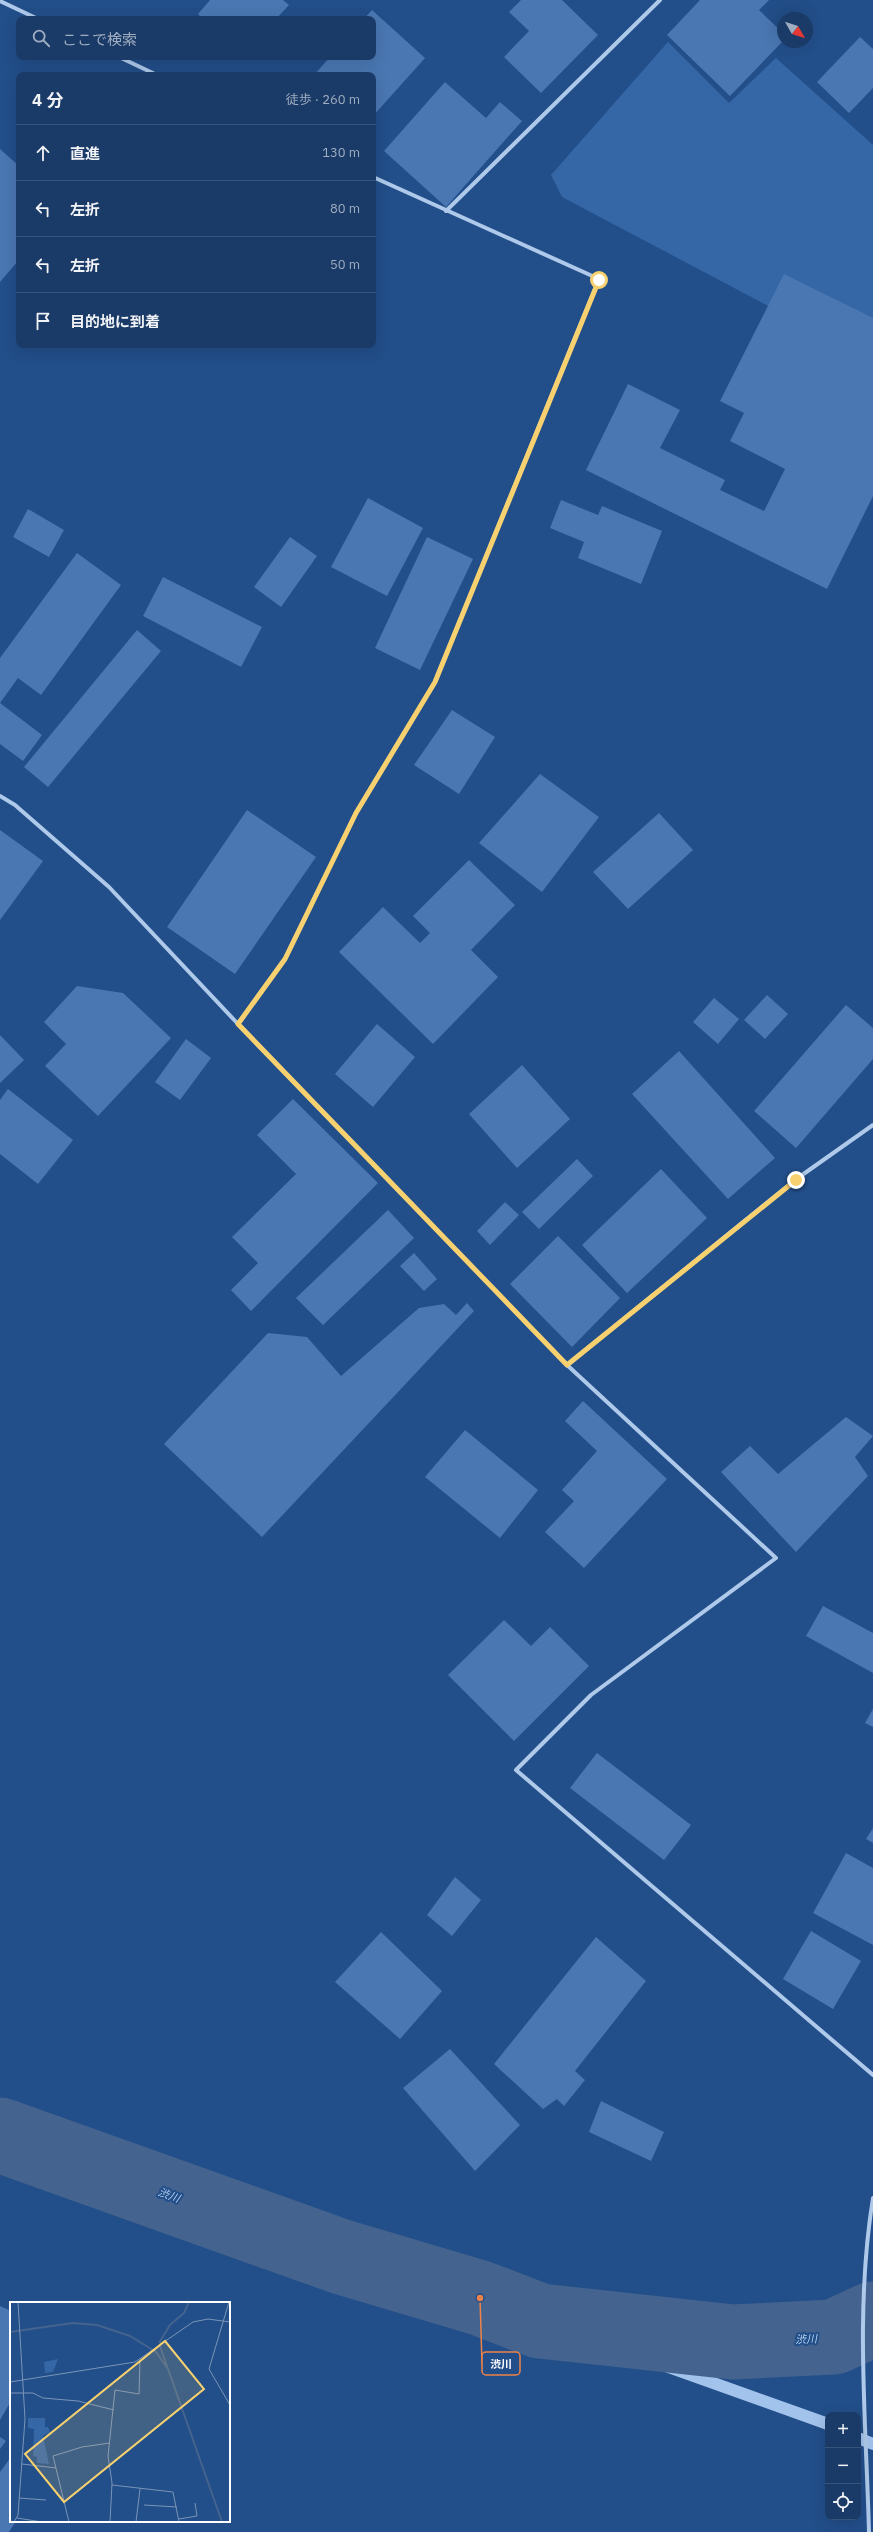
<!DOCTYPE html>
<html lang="ja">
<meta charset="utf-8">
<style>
:root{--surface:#1a3a67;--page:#23416d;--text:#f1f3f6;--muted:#9fadc0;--line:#38547b}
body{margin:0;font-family:"IBM Plex Sans","Noto Sans JP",sans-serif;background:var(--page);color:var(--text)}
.controls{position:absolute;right:12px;bottom:12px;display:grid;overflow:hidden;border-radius:8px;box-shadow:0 4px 16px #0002}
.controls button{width:36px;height:36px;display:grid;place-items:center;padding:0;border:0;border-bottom:1px solid var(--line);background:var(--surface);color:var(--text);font:20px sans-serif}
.compass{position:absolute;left:777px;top:12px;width:36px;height:36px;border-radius:50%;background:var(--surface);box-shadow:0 4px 16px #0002;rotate:129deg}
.stop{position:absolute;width:12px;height:12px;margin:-9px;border:3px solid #f7d16f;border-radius:50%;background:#fff}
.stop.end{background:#f7d16f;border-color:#fff;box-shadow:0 1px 4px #0008}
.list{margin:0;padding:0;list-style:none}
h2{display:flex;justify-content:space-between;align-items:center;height:52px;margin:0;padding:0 16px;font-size:17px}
h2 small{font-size:13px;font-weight:400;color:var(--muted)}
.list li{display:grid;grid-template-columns:26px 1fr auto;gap:12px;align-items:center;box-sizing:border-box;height:56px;padding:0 16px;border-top:1px solid var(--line)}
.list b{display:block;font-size:15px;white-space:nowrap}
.list em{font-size:13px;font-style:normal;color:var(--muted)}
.icon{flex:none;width:22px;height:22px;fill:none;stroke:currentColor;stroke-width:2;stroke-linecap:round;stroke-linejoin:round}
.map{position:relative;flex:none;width:873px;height:2532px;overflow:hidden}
.search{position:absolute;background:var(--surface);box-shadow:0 4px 16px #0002;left:16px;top:16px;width:360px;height:44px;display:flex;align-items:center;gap:10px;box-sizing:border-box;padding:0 14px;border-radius:8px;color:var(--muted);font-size:15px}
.panel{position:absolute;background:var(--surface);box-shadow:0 4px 16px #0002;left:16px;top:72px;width:360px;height:276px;border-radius:8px}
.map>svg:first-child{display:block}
.green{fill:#3567a7}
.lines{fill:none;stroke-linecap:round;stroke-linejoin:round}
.stream{stroke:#a2c3ec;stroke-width:12}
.river{stroke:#44648f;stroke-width:75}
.building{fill:#4a77b2}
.street{stroke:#aec9ea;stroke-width:4}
.route{stroke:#f7d16f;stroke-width:5}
.labels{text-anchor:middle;stroke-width:4;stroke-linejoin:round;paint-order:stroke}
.water-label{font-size:11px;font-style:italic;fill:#b9d3f2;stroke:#224e89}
.inset-river{fill:none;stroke:#44648f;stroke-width:2}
.inset-road{fill:none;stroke:#7a95b8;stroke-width:1}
.view{fill:#f7d16f;fill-opacity:0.15;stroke:#f7d16f;stroke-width:2}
.inset-edge{fill:none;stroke:#fff;stroke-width:2}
.leader{fill:none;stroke:#ee8249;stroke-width:1.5}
.callout-dot{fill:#ee8249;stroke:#224e89;stroke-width:1.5}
.callout{fill:#224e89;stroke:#ee8249;stroke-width:1.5}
.callout-label{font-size:11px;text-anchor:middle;font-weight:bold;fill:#fff}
</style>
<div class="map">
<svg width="873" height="2532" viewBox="0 0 873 2532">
<rect width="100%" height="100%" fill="#224e89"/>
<!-- green -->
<polygon class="green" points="668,42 729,103 776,58 873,145 873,327 772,308 562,197 551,175"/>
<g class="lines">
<!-- stream -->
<g class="stream">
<polyline points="540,2321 828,2424"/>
<polyline points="858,2438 873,2444"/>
</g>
<!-- river -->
<polyline class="river" points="0,2135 342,2257 480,2298 540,2321 733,2342 834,2337 873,2319"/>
</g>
<!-- building -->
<g class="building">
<polygon points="210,0 283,0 289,5 276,19 203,19 198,14"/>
<polygon points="521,0 562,0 598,35 541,93 504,57 529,31 509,12"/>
<polygon points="700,0 769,0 759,10 783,33 783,41 730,96 667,35"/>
<polygon points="372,10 425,58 373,116 373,75 314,75 330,57 373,57 373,19 364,19"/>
<polygon points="860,37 873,49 873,88 849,113 817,82"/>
<polygon points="445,82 486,118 500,102 522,121 446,207 384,151"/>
<polygon points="0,149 19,166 19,260 0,282"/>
<polygon points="784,274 873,318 873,496 827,589 586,470 628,384 680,410 660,448 725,480 720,490 764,511 785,469 730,441 744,413 720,401"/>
<polygon points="368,498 423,528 387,596 331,567"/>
<polygon points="561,500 598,515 602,506 662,531 641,584 578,558 584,542 550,528"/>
<polygon points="28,509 64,530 49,557 13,537"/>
<polygon points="290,537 317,556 281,607 254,587"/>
<polygon points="427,537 473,559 420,670 375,648"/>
<polygon points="77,553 121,585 41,695 18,678 0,703 0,658"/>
<polygon points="163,577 262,627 241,667 143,616"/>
<polygon points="137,630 161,651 48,787 24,767"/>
<polygon points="0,703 42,735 23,761 0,744"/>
<polygon points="452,710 495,737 459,794 414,765"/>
<polygon points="540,774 599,817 542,892 479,843"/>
<polygon points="247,810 316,857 235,974 167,927"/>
<polygon points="659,813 693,850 628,909 593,872"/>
<polygon points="0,830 43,861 0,920"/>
<polygon points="469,860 515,905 471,950 498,977 433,1044 339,952 383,907 420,943 430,933 413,916"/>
<polygon points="77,986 123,993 171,1038 98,1116 45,1066 66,1044 44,1022"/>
<polygon points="767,995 788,1014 765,1039 744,1020"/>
<polygon points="714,998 739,1019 718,1044 693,1022"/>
<polygon points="846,1005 873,1028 873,1059 796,1148 754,1111"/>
<polygon points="377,1024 415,1057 373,1107 335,1074"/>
<polygon points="0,1035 24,1060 0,1083"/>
<polygon points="186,1039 211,1058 180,1100 155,1082"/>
<polygon points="679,1051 775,1158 728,1199 632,1094"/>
<polygon points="522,1065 570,1119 517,1168 469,1114"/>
<polygon points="8,1089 73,1140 38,1184 0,1154 0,1100"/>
<polygon points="293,1099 378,1183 251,1311 231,1290 258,1263 232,1237 296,1174 257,1135"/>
<polygon points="577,1159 593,1176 539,1229 522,1212"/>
<polygon points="661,1169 707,1218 627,1293 582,1245"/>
<polygon points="505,1202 519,1215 490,1245 477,1231"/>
<polygon points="388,1210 414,1238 323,1325 296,1298"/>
<polygon points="558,1236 620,1298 572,1347 510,1284"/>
<polygon points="414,1253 437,1279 424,1291 400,1266"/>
<polygon points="467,1303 474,1311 262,1537 164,1444 268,1333 307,1337 341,1376 419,1308 444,1304 456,1315"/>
<polygon points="583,1401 667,1479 584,1568 545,1532 574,1501 562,1490 597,1451 565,1421"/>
<polygon points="846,1417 873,1436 855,1457 868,1476 796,1552 721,1472 750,1446 778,1474"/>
<polygon points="465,1430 538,1490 500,1538 425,1477"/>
<polygon points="823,1606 873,1633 873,1673 806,1636"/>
<polygon points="504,1620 531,1646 550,1627 589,1666 514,1741 448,1675"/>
<polygon points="873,1709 873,1727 865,1723"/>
<polygon points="597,1753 691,1825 664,1860 570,1788"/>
<polygon points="873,1828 873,1843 866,1839"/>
<polygon points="846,1853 873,1868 873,1945 813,1913"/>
<polygon points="455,1877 481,1900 452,1936 427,1915"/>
<polygon points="811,1931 861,1961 833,2009 783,1979"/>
<polygon points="381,1932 442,1991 400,2039 335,1982"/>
<polygon points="596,1937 646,1981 575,2071 585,2080 564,2106 557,2099 543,2109 494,2064"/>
<polygon points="450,2049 520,2125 475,2171 403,2088"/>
<polygon points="601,2101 664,2132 651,2161 589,2132"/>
<polygon points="0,2306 11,2311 11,2401 0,2420"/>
<polygon points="0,2437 6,2441 0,2449"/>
<polygon points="11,2457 11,2521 16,2521 9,2532 0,2532 0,2472"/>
</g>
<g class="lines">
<!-- street -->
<g class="street">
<polyline points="0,1 38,19"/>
<polyline points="119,57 157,75"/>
<polyline points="446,211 660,0"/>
<polyline points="0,796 15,805 109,887 238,1024 567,1365 776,1558 591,1695 516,1770 873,2075"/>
<polyline points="238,1024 285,959 356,813 435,682 599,279 373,177"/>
<polyline points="567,1365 795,1180 873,1125"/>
<path d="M869 2532C866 2421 855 2308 873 2198"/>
</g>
</g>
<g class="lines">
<!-- route -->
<polyline class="route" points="599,280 435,682 356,813 285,959 238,1024 567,1365 796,1180"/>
</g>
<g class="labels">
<!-- water labels -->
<g class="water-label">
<text transform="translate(169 2195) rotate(20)" y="4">渋川</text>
<text transform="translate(806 2339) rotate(-3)" y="4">渋川</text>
</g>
</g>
<!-- overview -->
<g transform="translate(10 2302)">
<rect width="220" height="220" fill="#224e89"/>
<path d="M48 57 43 70 35 71 34 60ZM18 116H35V125H38L40 130 33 134 39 162 27 161V155L23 154 24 127 18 126Z" fill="#3567a7"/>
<path class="inset-river" d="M0 30 63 21 87 23 120 34 146 50 158 67 212 220M149 41 160 23 174 11 179 0M150 44 158 67"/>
<path class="inset-road" d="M219 0 199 67 220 103M0 80 125 60 183 20 198 17 220 20M0 91H23L33 96 68 99 104 108M12 162 46 166M102 183 163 190 169 220M9 196 36 198M134 203 167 205M7 216 32 220M169 217 187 214 185 201M4 220 8 213 15 117 8 0M59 220 43 154 72 145 100 141M100 220 102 181 98 154 105 88 129 92 130 58M126 220 130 187"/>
<path class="view" d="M155 39 194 87 54 200 15 152Z"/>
<rect width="220" height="220" class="inset-edge"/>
</g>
<!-- callouts -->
<path class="leader" d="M480 2298L482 2364"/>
<circle class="callout-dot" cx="480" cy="2298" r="4"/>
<rect class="callout" x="482" y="2352" width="38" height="23" rx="4"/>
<g class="callout-label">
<text x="501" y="2368">渋川</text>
</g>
</svg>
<div class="controls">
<button>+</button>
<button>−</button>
<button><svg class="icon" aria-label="locate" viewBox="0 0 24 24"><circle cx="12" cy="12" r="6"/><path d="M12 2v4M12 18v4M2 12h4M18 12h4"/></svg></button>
</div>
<svg class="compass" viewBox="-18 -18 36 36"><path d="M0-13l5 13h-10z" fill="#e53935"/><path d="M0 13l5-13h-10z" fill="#9fadc0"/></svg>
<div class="stop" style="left:599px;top:280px"></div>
<div class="stop end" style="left:796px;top:1180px"></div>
<div class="search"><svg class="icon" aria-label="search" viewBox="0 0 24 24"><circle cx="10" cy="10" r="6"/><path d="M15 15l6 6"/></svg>ここで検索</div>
<section class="panel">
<h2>4 分<small>徒歩 · 260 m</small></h2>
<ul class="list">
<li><svg class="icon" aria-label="ahead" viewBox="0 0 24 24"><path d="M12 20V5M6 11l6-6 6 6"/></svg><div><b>直進</b></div><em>130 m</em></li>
<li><svg class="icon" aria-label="left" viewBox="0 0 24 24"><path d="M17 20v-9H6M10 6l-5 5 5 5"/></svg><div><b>左折</b></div><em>80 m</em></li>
<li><svg class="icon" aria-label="left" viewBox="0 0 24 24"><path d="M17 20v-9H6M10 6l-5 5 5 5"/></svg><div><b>左折</b></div><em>50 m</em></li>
<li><svg class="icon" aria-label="arrive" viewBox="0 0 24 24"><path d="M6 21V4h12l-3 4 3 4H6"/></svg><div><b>目的地に到着</b></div></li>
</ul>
</section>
</div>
